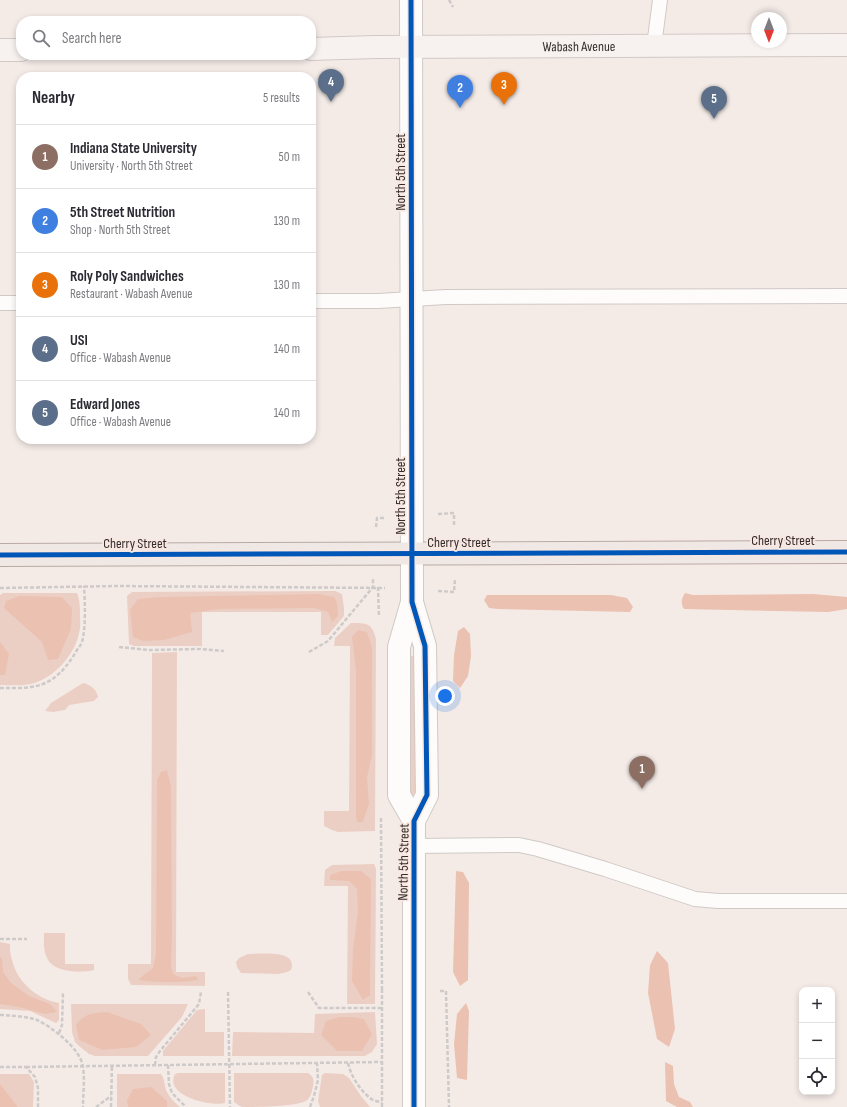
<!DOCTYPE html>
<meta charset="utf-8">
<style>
:root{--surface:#fff;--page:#f7f7f7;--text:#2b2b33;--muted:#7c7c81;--line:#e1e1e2;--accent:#766f6c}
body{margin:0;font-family:"Sofia Sans Condensed",sans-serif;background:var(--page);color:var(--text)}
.controls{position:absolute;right:12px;bottom:12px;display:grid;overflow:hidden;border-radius:8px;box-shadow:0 2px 6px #0003}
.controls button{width:36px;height:36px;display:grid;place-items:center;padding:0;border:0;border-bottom:1px solid var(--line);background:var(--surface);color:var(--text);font:20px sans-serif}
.compass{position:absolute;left:751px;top:12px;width:36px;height:36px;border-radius:50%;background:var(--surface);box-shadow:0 2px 6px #0003;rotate:180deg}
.you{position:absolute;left:445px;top:696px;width:14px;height:14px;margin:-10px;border:3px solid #fff;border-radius:50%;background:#1a73e8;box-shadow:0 0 0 6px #1a73e833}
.badge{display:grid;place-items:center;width:26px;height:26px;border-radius:50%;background:var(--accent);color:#fff;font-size:13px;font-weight:700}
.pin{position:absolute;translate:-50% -33px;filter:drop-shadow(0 1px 2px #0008)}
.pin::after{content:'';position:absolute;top:21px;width:14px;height:12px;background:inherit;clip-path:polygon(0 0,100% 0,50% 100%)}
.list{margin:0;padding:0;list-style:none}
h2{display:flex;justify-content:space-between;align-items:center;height:52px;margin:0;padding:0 16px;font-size:17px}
h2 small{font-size:13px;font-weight:400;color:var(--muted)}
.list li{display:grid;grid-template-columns:26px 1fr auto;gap:12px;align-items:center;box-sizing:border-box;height:64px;padding:0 16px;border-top:1px solid var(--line)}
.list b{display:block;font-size:15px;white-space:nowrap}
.list p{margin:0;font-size:13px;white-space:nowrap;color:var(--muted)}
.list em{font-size:13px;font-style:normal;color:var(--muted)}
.icon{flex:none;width:22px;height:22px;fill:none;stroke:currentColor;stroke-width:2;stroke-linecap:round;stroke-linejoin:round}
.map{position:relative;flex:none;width:847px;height:1107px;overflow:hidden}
.search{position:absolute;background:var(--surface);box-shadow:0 2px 6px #0003;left:16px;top:16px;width:300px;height:44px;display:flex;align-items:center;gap:10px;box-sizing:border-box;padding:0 14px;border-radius:16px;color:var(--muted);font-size:15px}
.panel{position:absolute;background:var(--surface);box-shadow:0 2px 6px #0003;left:16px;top:72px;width:300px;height:372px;border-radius:16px}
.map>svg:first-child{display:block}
.green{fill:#eccfc4}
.forest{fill:#ebc1b1}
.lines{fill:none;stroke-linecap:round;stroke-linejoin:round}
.lane-casing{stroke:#d0c9c6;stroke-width:16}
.street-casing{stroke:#d0c9c6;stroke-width:24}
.secondary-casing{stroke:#d0c9c6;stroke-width:24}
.primary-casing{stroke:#baaaa4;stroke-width:24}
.path{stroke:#cdcac9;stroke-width:2.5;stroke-dasharray:4 2;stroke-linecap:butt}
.lane{stroke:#fdfcfb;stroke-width:14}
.street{stroke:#fdfcfb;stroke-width:22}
.secondary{stroke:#f7f2f0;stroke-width:22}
.primary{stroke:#f0e8e4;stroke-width:22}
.cycleway-casing{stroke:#f9e8e2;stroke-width:8}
.cycleway{stroke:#0057b8;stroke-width:5}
.labels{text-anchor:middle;stroke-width:3.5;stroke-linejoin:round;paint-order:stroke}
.street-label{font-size:14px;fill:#322c2a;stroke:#f9e8e2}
</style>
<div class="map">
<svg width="847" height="1107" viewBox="0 0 847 1107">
<rect width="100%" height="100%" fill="#f4ebe7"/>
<!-- green -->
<g class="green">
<polygon points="330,591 335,591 342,594 344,608 344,616 328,635 321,635 321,612 202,612 202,646 134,646 129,644 127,596 132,592"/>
<path d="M3 593H77C80 601 80 607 80 614 80 620 81 627 79 633 75 655 53 679 31 684 22 686 9 685 0 685V595Z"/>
<path d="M351 623C367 623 372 623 376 639L375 831 338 832 332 830 324 826V811H349L350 646H334L335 638Z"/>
<polygon points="177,652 176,972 205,972 205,986 131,985 128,979 128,964 151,964 152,653"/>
<polygon points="411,656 415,656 417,792 416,794 412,795 410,792 409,660"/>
<path d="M83 683C91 685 96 689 98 697L94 701 69 705 65 710 53 712 45 711 51 703Z"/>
<polygon points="374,864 376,869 375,1004 347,1004 348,886 324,886 325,870 332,865"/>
<path d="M44 933H65V964H94V970C81 973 56 973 48 960 43 952 44 941 44 933Z"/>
<path d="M0 942 10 944C10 949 10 955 12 960 17 982 37 999 59 1003V1020L56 1023 30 1011 0 1009Z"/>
<path d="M248 954C260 954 299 949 291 970L287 972 279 974 241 973 237 967 236 962 239 958Z"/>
<polygon points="71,1004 188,1004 182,1017 148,1056 95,1056 89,1054 79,1046 75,1042 72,1032"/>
<polygon points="205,1009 205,1032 224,1032 224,1056 163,1056 163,1051 197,1010"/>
<polygon points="375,1012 377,1044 372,1052 365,1056 232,1056 233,1032 314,1033 315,1014"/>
<path d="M178 1073H225V1103C212 1107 163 1096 175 1074Z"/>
<path d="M234 1073H308C314 1077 314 1080 313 1086 312 1091 311 1097 307 1100 300 1107 252 1107 242 1107 239 1106 237 1104 234 1102Z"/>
<polygon points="325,1073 343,1074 349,1078 361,1096 370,1107 320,1107 318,1101 322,1075"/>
<polygon points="0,1074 29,1074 34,1082 33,1107 0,1107"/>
<path d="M117 1074H161C165 1079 164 1086 167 1092 170 1098 175 1103 180 1107H117Z"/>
</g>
<!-- forest -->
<g class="forest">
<path d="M685 593 693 595 813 594 847 597V609L828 612 684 609C680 603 682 598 685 593Z"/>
<polygon points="319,594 334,597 337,602 338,616 332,622 328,612 314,608 220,609 190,613 192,632 164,640 143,641 133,637 130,610 138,599 161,597"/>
<polygon points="487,595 611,595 627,598 633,607 630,612 498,609 489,608 484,600"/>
<polygon points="19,596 62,597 72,608 71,629 58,659 48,660 42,642 4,608 6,601"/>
<polygon points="464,627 470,634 471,656 468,676 460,688 453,681 454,655 458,631"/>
<polygon points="358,630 367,632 372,647 372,755 367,777 369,804 363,822 357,822 356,816 356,671 352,637"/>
<polygon points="0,642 9,654 5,675 0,675"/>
<path d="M167 770 171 787 172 935 171 965 173 974 182 978 196 976 198 980C177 983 159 983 138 980L145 974 153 968 156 954 157 780 161 772Z"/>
<polygon points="342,871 361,871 371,879 370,995 363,1000 352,981 353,949 358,911 357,889 349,881 330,880 330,875"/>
<polygon points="456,871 463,872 469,883 468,980 460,986 453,972"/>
<polygon points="657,951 668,963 675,1029 669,1047 657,1039 648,993 650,965"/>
<polygon points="0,957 2,958 3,972 11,983 29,996 50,1004 57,1012 45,1014 19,1007 0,1004"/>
<polygon points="466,1003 469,1011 467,1080 457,1078 454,1044 457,1014"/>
<path d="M107 1012 141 1024 151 1035 136 1047 102 1050 79 1040 76 1025C85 1013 93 1013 107 1012Z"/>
<polygon points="339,1017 352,1017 364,1019 372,1034 362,1051 337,1051 321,1035 326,1021"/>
<polygon points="665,1062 673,1066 674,1084 679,1097 690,1102 693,1107 677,1107 666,1101"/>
<polygon points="0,1084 18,1107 0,1107"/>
<polygon points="151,1087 167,1101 167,1107 128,1107 127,1100 133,1089"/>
</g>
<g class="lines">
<defs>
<g id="lane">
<polyline points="654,46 660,0"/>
<polyline points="311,301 378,301 446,297 847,296"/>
<polyline points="0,303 21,303"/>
<polyline points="414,846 519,845 538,849 605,869 695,899 718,901 847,901"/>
</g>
<g id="street">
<polyline points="411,0 412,602 425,646 427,795 414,821 414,1107"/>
<polyline points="412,602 399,647 399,795 414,821"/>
</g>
<g id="secondary">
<path id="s1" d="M311 49 375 47 847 45"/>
<polyline points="0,50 21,50"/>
</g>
<polyline id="primary" points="0,555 847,552"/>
</defs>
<!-- lane casing -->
<use href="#lane" class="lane-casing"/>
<!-- street casing -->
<use href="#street" class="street-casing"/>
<!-- secondary casing -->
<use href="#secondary" class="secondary-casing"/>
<!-- primary casing -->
<use href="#primary" class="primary-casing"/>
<!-- path -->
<g class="path">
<polyline points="449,0 453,7"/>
<polyline points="438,514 454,513 454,526"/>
<polyline points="376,527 377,518 386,518"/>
<polyline points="378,587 379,617"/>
<polyline points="0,588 116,586 385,588"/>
<polyline points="438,591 454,592 455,579"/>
<polyline points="119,647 149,650 200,649 224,651"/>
<polyline points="309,652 328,641 373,587 373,579"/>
<path d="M0 688C13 688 27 689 40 685 57 680 69 664 77 650 79 647 81 645 82 642 86 627 85 602 84 586"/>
<polyline points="381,818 382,990"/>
<polyline points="0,939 27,939"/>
<polyline points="440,991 446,991 449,1107"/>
<polyline points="228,992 230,1107"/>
<polyline points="308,992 319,1008 382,1008"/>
<path d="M0 1015C8 1015 30 1017 37 1020 52 1027 81 1049 83 1067 85 1080 83 1094 83 1107"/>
<polyline points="59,1033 62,1025 63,993"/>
<path d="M348 1063C351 1076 359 1089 370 1098 373 1101 378 1101 382 1103"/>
<polyline points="155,1065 156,1057 160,1051 199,1004 201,992"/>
<polyline points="168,1065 169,1084 172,1093 186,1107"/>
<polyline points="0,1067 26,1067 35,1077 38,1088 38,1107"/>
<polyline points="26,1067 381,1062"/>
<polyline points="96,1107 111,1096"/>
<polyline points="111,1107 112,1065"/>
<polyline points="310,1107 314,1096 318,1080 317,1063"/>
<polyline points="382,1107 382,990 383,990"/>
</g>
<!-- lane -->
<use href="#lane" class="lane"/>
<!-- street -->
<use href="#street" class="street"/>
<!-- secondary -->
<use href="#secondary" class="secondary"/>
<!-- primary -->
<use href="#primary" class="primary"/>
<defs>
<g id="cycleway">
<polyline points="411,0 412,602 425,646 427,795 414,821 414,1107"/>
<polyline points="0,555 847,552"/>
</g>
</defs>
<!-- cycleway casing -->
<use href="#cycleway" class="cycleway-casing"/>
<!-- cycleway -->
<use href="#cycleway" class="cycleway"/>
</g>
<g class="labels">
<!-- street labels -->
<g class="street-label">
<text dy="5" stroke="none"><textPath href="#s1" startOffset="268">Wabash Avenue</textPath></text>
<text transform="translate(400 172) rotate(-90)" y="5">North 5th Street</text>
<text transform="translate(400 496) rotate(-90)" y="5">North 5th Street</text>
<text x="783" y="545">Cherry Street</text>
<text x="459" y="547">Cherry Street</text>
<text x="135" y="548">Cherry Street</text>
<text transform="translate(403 862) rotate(-89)" y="5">North 5th Street</text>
</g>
</g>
</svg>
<div class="controls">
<button>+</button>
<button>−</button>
<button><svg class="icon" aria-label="locate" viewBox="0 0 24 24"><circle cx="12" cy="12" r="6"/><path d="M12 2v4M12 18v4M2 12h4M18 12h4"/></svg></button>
</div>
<svg class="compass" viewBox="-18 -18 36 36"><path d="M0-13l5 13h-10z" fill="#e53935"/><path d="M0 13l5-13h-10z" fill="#7c7c81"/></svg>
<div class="you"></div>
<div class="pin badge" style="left:642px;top:789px;background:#8d6e63">1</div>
<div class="pin badge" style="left:460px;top:108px;background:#3f7fe0">2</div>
<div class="pin badge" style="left:504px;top:105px;background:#e8710a">3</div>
<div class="pin badge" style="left:331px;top:102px;background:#5c6f8a">4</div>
<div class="pin badge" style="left:714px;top:119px;background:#5c6f8a">5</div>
<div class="search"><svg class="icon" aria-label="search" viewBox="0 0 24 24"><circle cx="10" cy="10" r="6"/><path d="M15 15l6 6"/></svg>Search here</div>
<section class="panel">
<h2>Nearby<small>5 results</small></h2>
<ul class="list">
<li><span class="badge" style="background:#8d6e63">1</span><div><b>Indiana State University</b><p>University · North 5th Street</p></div><em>50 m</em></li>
<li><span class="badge" style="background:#3f7fe0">2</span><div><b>5th Street Nutrition</b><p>Shop · North 5th Street</p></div><em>130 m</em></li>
<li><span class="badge" style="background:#e8710a">3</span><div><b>Roly Poly Sandwiches</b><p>Restaurant · Wabash Avenue</p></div><em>130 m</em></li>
<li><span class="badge" style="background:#5c6f8a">4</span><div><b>USI</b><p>Office · Wabash Avenue</p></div><em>140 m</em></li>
<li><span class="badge" style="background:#5c6f8a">5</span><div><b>Edward Jones</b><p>Office · Wabash Avenue</p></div><em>140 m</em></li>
</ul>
</section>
</div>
